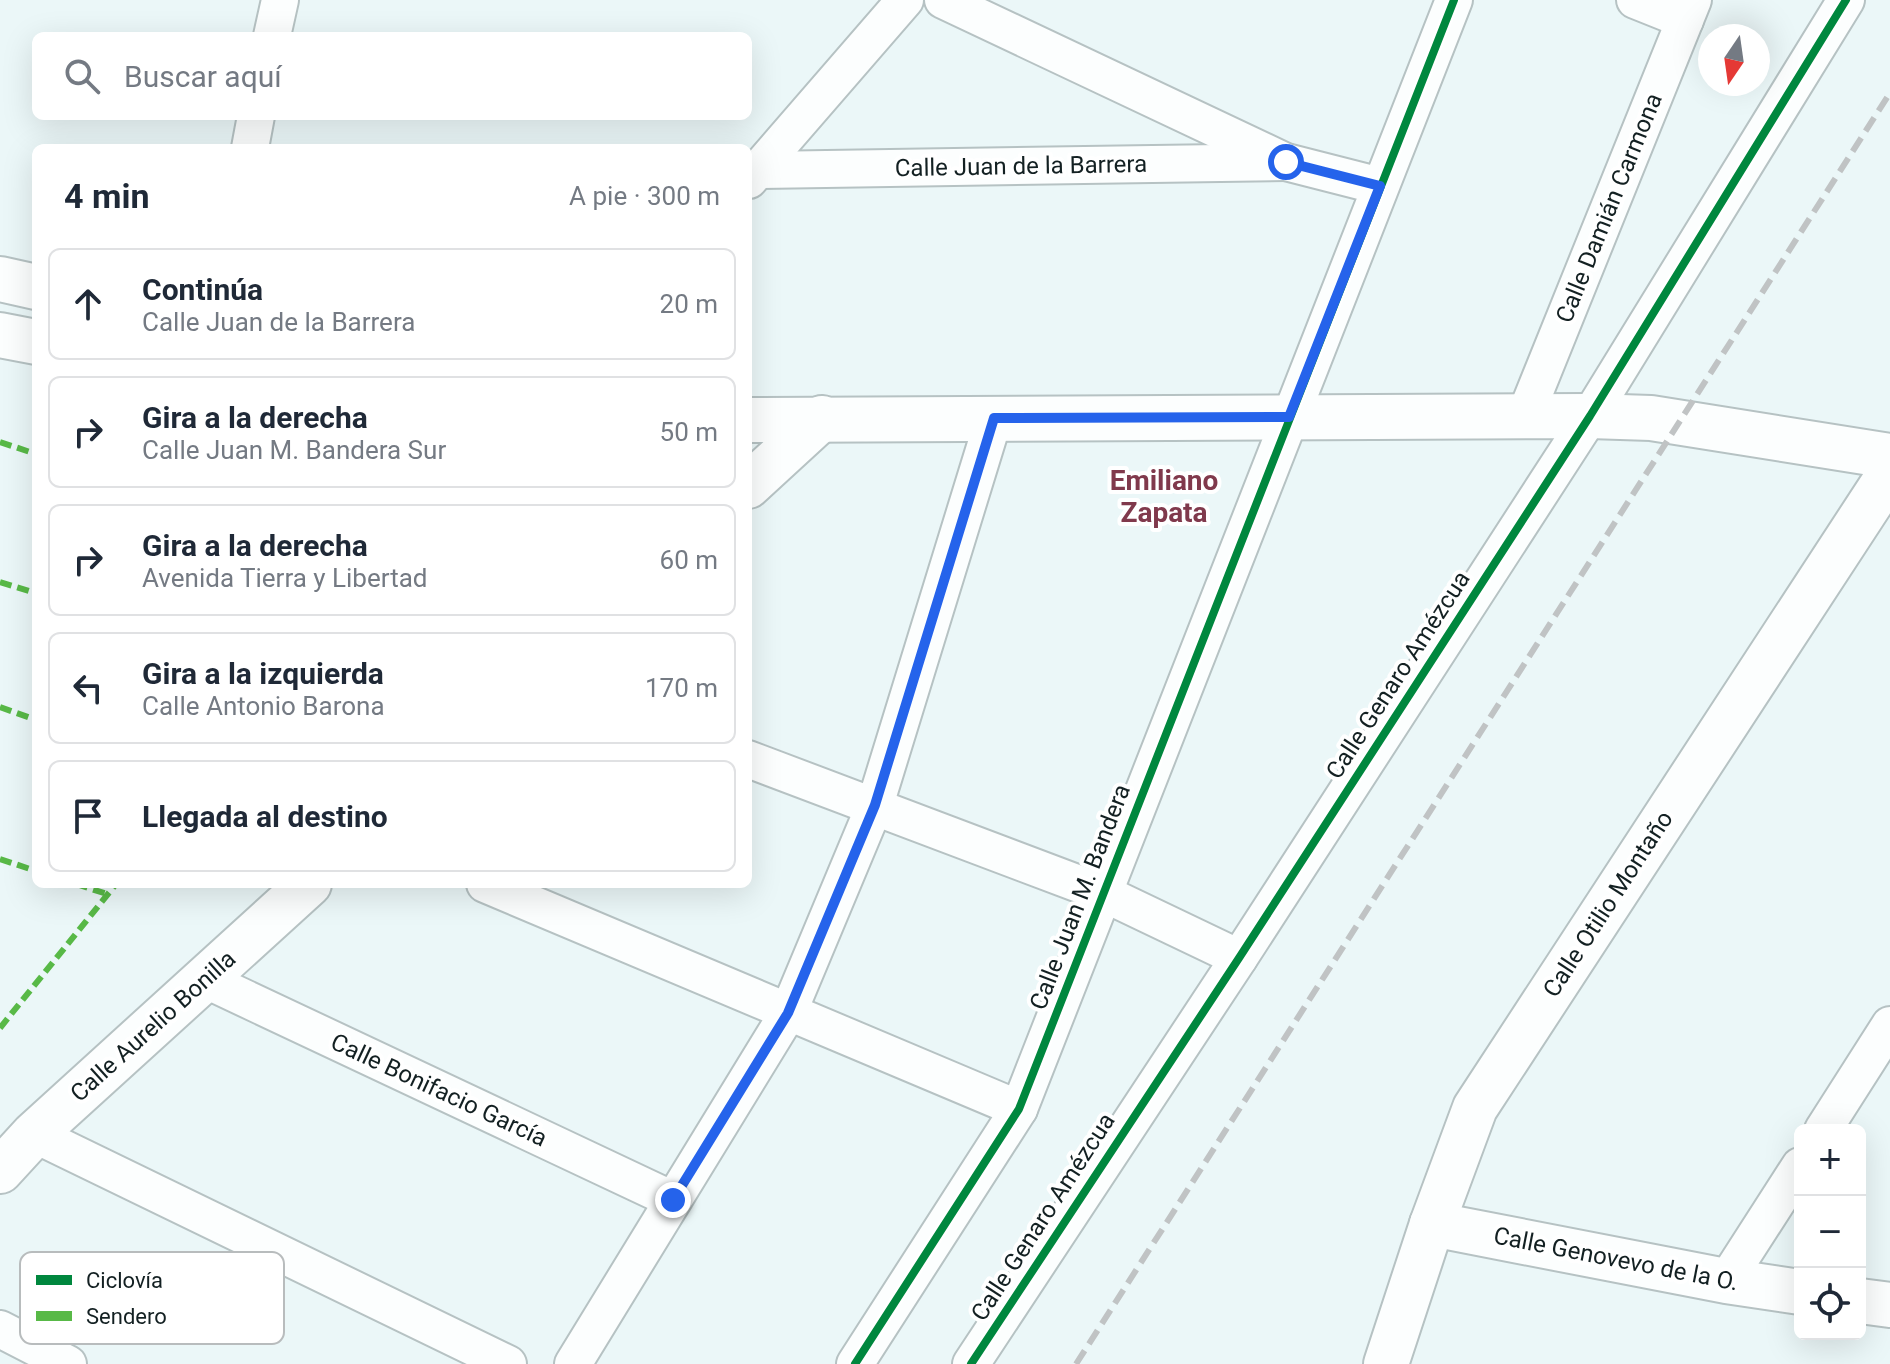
<!DOCTYPE html>
<html lang="es">
<meta charset="utf-8">
<style>
:root{--surface:#fff;--page:#f6f6f7;--text:#1f2937;--muted:#747a83;--line:#e0e1e3}
body{margin:0;font-family:Roboto,sans-serif;background:var(--page);color:var(--text)}
.controls{position:absolute;right:24px;bottom:24px;display:grid;overflow:hidden;border-radius:12px;box-shadow:0 8px 32px #0002}
.controls button{width:72px;height:72px;display:grid;place-items:center;padding:0;border:0;border-bottom:2px solid var(--line);background:var(--surface);color:var(--text);font:40px sans-serif}
.compass{position:absolute;left:1698px;top:24px;width:72px;height:72px;border-radius:50%;background:var(--surface);box-shadow:0 8px 32px #0002;rotate:193deg}
.stop{position:absolute;width:24px;height:24px;margin:-18px;border:6px solid #2563eb;border-radius:50%;background:#fff}
.stop.end{background:#2563eb;border-color:#fff;box-shadow:0 2px 8px #0008}
.list{margin:0;padding:0;list-style:none}
h2{display:flex;justify-content:space-between;align-items:center;height:104px;margin:0;padding:0 32px;font-size:34px}
h2 small{font-size:26px;font-weight:400;color:var(--muted)}
.list li{display:grid;grid-template-columns:52px 1fr auto;gap:24px;align-items:center;box-sizing:border-box;height:112px;margin:0 16px 16px;padding:0 16px;border:2px solid var(--line);border-radius:12px}
.list b{display:block;font-size:30px;white-space:nowrap}
.list p{margin:0;font-size:26px;white-space:nowrap;color:var(--muted)}
.list em{font-size:26px;font-style:normal;color:var(--muted)}
.icon{flex:none;width:44px;height:44px;fill:none;stroke:currentColor;stroke-width:2;stroke-linecap:round;stroke-linejoin:round}
.map{position:relative;flex:none;width:1890px;height:1364px;overflow:hidden}
.search{position:absolute;background:var(--surface);box-shadow:0 8px 32px #0002;left:32px;top:32px;width:720px;height:88px;display:flex;align-items:center;gap:20px;box-sizing:border-box;padding:0 28px;border-radius:12px;color:var(--muted);font-size:30px}
.panel{position:absolute;background:var(--surface);box-shadow:0 8px 32px #0002;left:32px;top:144px;width:720px;height:744px;border-radius:12px}
.map>svg:first-child{display:block}
.lines{fill:none;stroke-linecap:round;stroke-linejoin:round}
.street-casing{stroke:#b6c2c3;stroke-width:40}
.secondary-casing{stroke:#b6c2c3;stroke-width:48}
.street{stroke:#fcfefe;stroke-width:36}
.secondary{stroke:#fcfefe;stroke-width:44}
.rail{stroke:#c0c3c4;stroke-width:6;stroke-dasharray:16 8;stroke-linecap:butt}
.quiet{stroke:#58b947;stroke-width:6;stroke-dasharray:12 6;stroke-linecap:butt}
.cycleway-casing{stroke:#fff;stroke-width:13}
.cycleway{stroke:#00873e;stroke-width:8}
.route{stroke:#2563eb;stroke-width:10}
.labels{text-anchor:middle;stroke-width:8;stroke-linejoin:round;paint-order:stroke}
.street-label{font-size:24px;fill:#132022;stroke:#fff}
.quarter-label{font-size:28px;font-weight:bold;fill:#80394c;stroke:#fff}
.key{fill:#fff;stroke:#b8bcbd;stroke-width:2}
.key-label{font-size:22px;fill:#132022}
</style>
<div class="map">
<svg width="1890" height="1364" viewBox="0 0 1890 1364">
<rect width="100%" height="100%" fill="#ebf7f8"/>
<g class="lines">
<defs>
<g id="street">
<polyline points="943,0 1286,162 1380,186"/>
<polyline points="1635,0 1685,20"/>
<polyline points="272,36 280,0"/>
<polyline points="250,148 256,116"/>
<polyline points="757,170 1286,162"/>
<polyline points="749,180 905,0"/>
<polyline points="1525,416 1693,0"/>
<polyline points="748,759 1103,893 1239,958"/>
<polyline points="485,884 1019,1109"/>
<polyline points="204,979 673,1200"/>
<polyline points="1823,1130 1890,1025"/>
<polyline points="34,1134 508,1364"/>
<polyline points="1726,1281 1800,1166"/>
<polyline points="0,1329 68,1364"/>
<polyline points="573,1364 788,1013 875,805 994,418"/>
<polyline points="855,1364 1019,1109 1454,0"/>
<polyline points="971,1364 1239,958 1590,416 1846,0"/>
</g>
<g id="secondary">
<polyline points="0,279 36,287"/>
<polyline points="0,335 36,342"/>
<polyline points="748,420 1590,416 1651,418 1890,456"/>
<polyline points="748,486 822,418"/>
<polyline points="0,1171 34,1134 309,884"/>
<polyline points="1432,1224 1726,1281 1800,1292"/>
<polyline points="1860,1301 1890,1305"/>
<polyline points="1386,1364 1432,1224 1475,1108 1890,473"/>
</g>
</defs>
<!-- street casing -->
<use href="#street" class="street-casing"/>
<!-- secondary casing -->
<use href="#secondary" class="secondary-casing"/>
<!-- street -->
<use href="#street" class="street"/>
<!-- secondary -->
<use href="#secondary" class="secondary"/>
<!-- rail -->
<polyline class="rail" points="1076,1364 1890,93"/>
<!-- quiet -->
<g class="quiet">
<polyline points="0,442 36,454"/>
<polyline points="0,582 36,593"/>
<polyline points="0,707 36,720"/>
<polyline points="0,859 36,871"/>
<polyline points="76,884 107,894"/>
<polyline points="0,1028 116,884"/>
</g>
<defs>
<g id="cycleway">
<polyline points="855,1364 1019,1109 1454,0"/>
<polyline points="971,1364 1239,958 1590,416 1846,0"/>
</g>
</defs>
<!-- cycleway casing -->
<use href="#cycleway" class="cycleway-casing"/>
<!-- cycleway -->
<use href="#cycleway" class="cycleway"/>
</g>
<g class="lines">
<!-- route -->
<polyline class="route" points="673,1200 788,1013 875,805 994,418 1289,417 1380,186 1286,162"/>
</g>
<g class="labels">
<!-- street labels -->
<g class="street-label">
<text transform="translate(1021 166) rotate(-1)" y="8">Calle Juan de la Barrera</text>
<text transform="translate(1609 208) rotate(-68)" y="8">Calle Damián Carmona</text>
<text transform="translate(1398 675) rotate(-57)" y="8">Calle Genaro Amézcua</text>
<text transform="translate(1080 897) rotate(-69)" y="8">Calle Juan M. Bandera</text>
<text transform="translate(1608 904) rotate(-57)" y="8">Calle Otilio Montaño</text>
<text transform="translate(153 1026) rotate(-42)" y="8">Calle Aurelio Bonilla</text>
<text transform="translate(439 1090) rotate(25)" y="8">Calle Bonifacio García</text>
<text transform="translate(1043 1217) rotate(-57)" y="8">Calle Genaro Amézcua</text>
<text transform="translate(1616 1259) rotate(11)" y="8">Calle Genovevo de la O.</text>
</g>
<!-- quarter labels -->
<g class="quarter-label">
<text x="1164" y="490">Emiliano<tspan x="1164" dy="32">Zapata</tspan></text>
</g>
</g>
<!-- legend -->
<rect x="20" y="1252" width="264" height="92" rx="12" class="key"/>
<rect x="36" y="1275" width="36" height="10" fill="#00873e"/>
<rect x="36" y="1311" width="36" height="10" fill="#58b947"/>
<g class="key-label">
<text x="86" y="1288">Ciclovía</text>
<text x="86" y="1324">Sendero</text>
</g>
</svg>
<div class="controls">
<button>+</button>
<button>−</button>
<button><svg class="icon" aria-label="locate" viewBox="0 0 24 24"><circle cx="12" cy="12" r="6"/><path d="M12 2v4M12 18v4M2 12h4M18 12h4"/></svg></button>
</div>
<svg class="compass" viewBox="-18 -18 36 36"><path d="M0-13l5 13h-10z" fill="#e53935"/><path d="M0 13l5-13h-10z" fill="#747a83"/></svg>
<div class="stop" style="left:1286px;top:162px"></div>
<div class="stop end" style="left:673px;top:1200px"></div>
<div class="search"><svg class="icon" aria-label="search" viewBox="0 0 24 24"><circle cx="10" cy="10" r="6"/><path d="M15 15l6 6"/></svg>Buscar aquí</div>
<section class="panel">
<h2>4 min<small>A pie · 300 m</small></h2>
<ul class="list">
<li><svg class="icon" aria-label="ahead" viewBox="0 0 24 24"><path d="M12 20V5M6 11l6-6 6 6"/></svg><div><b>Continúa</b><p>Calle Juan de la Barrera</p></div><em>20 m</em></li>
<li><svg class="icon" aria-label="right" viewBox="0 0 24 24"><path d="M7 20v-9h11M14 6l5 5-5 5"/></svg><div><b>Gira a la derecha</b><p>Calle Juan M. Bandera Sur</p></div><em>50 m</em></li>
<li><svg class="icon" aria-label="right" viewBox="0 0 24 24"><path d="M7 20v-9h11M14 6l5 5-5 5"/></svg><div><b>Gira a la derecha</b><p>Avenida Tierra y Libertad</p></div><em>60 m</em></li>
<li><svg class="icon" aria-label="left" viewBox="0 0 24 24"><path d="M17 20v-9H6M10 6l-5 5 5 5"/></svg><div><b>Gira a la izquierda</b><p>Calle Antonio Barona</p></div><em>170 m</em></li>
<li><svg class="icon" aria-label="arrive" viewBox="0 0 24 24"><path d="M6 21V4h12l-3 4 3 4H6"/></svg><div><b>Llegada al destino</b></div></li>
</ul>
</section>
</div>
